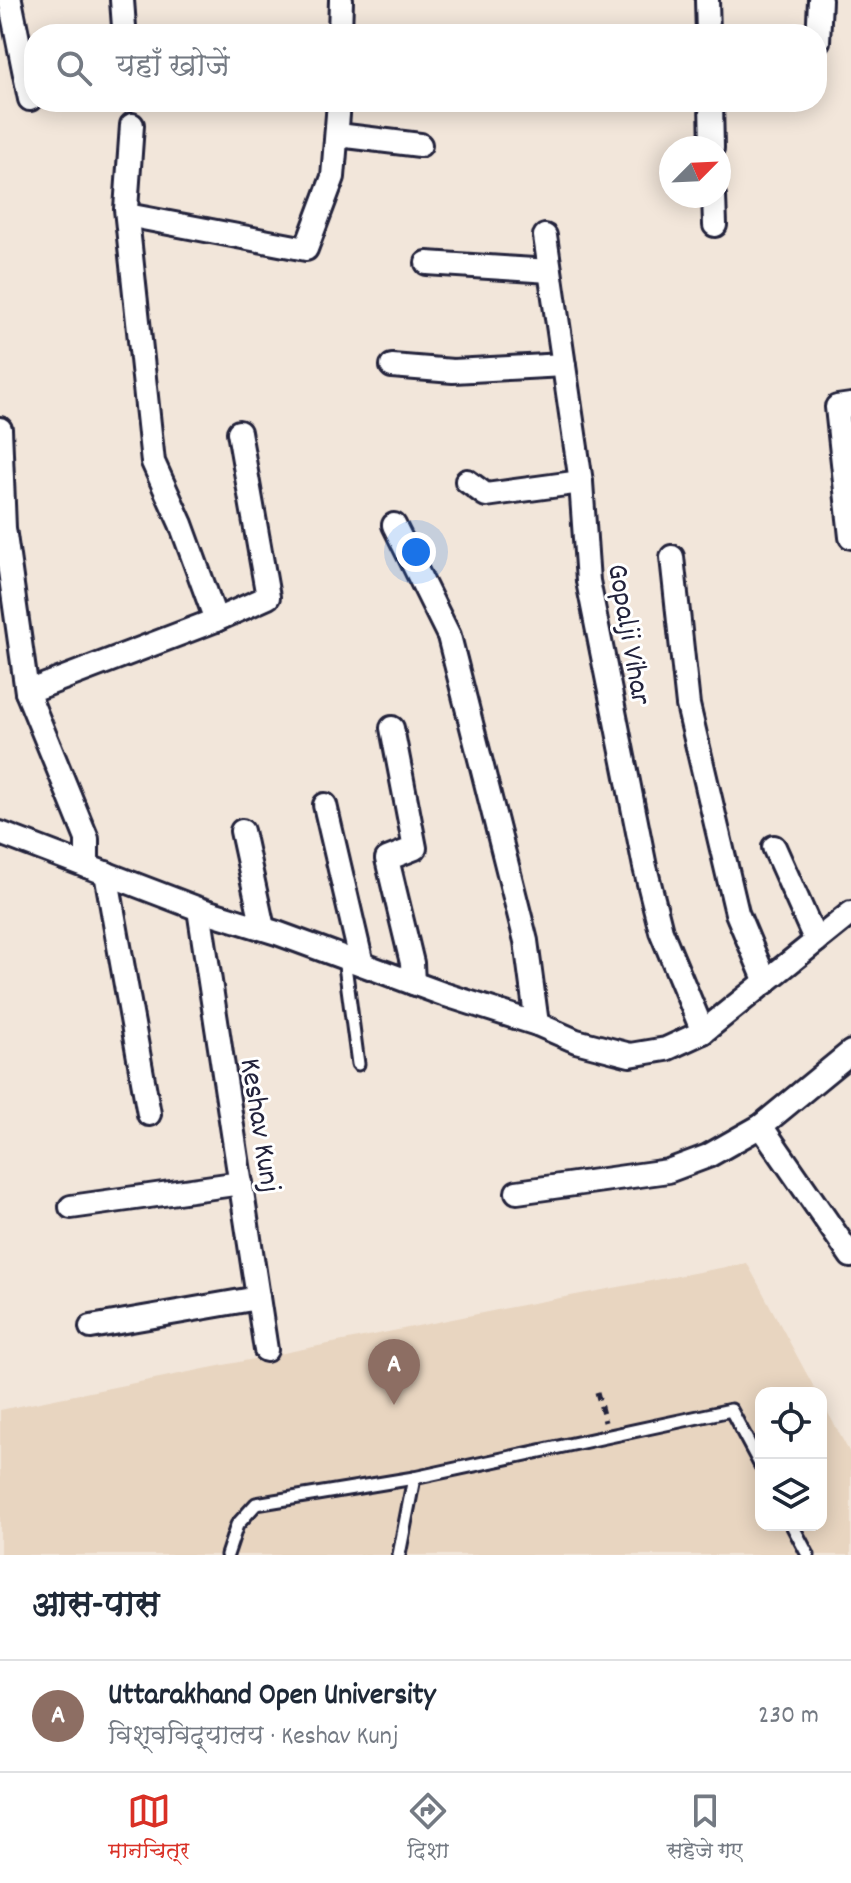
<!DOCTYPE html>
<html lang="hi">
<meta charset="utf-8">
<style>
:root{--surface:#fff;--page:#f2f2f3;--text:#1f2937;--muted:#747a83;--line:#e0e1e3;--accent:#d93025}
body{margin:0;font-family:Dekko,"Playpen Sans Deva",sans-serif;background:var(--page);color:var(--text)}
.controls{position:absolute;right:24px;bottom:24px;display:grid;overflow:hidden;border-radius:16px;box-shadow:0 4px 20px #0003}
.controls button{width:72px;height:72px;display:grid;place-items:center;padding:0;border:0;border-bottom:2px solid var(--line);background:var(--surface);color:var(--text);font:40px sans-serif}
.compass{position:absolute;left:659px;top:136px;width:72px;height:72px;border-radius:50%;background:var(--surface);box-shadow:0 4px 20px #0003;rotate:66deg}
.you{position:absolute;left:416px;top:552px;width:28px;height:28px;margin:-20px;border:6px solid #fff;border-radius:50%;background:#1a73e8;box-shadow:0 0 0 12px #1a73e833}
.badge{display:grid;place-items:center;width:52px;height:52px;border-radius:50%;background:var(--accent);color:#fff;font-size:26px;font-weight:700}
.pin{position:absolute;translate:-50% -66px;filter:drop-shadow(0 2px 4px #0008)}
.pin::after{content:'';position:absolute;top:42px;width:28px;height:24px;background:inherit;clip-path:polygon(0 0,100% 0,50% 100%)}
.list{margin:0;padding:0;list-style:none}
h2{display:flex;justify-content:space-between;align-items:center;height:104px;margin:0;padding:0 32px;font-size:34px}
h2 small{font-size:26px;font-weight:400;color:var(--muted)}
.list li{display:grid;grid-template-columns:52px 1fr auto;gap:24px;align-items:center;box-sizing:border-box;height:112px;padding:0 32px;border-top:2px solid var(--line)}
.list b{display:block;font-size:30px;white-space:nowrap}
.list p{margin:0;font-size:26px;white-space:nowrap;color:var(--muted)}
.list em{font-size:26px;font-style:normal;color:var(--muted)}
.icon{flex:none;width:44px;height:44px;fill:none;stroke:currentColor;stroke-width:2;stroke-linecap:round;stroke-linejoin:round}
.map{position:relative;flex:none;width:851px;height:1555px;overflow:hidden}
.search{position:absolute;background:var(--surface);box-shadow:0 4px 20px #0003;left:24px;right:24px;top:24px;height:88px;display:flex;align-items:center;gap:20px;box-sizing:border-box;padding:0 28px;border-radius:32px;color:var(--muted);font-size:30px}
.sheet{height:216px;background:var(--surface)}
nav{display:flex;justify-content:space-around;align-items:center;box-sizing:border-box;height:112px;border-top:2px solid var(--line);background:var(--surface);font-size:22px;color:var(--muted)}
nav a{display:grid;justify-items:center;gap:4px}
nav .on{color:var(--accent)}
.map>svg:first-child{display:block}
.built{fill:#e8d5c0}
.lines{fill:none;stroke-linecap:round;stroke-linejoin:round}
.service-casing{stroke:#22223b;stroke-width:17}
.minor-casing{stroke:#22223b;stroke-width:28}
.path{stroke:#22223b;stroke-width:5;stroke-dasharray:8 6;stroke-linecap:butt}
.service{stroke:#fff;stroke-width:11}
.minor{stroke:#fff;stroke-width:22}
.labels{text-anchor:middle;stroke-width:6;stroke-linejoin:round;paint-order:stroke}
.street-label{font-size:30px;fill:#22223b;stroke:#fff}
</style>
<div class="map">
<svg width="851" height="1555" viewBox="0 0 851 1555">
<rect width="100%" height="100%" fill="#f2e6da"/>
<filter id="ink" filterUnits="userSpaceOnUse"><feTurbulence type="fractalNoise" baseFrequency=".0125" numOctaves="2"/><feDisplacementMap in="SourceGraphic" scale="16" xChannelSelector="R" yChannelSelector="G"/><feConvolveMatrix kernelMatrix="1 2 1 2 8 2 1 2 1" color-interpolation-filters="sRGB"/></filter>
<g filter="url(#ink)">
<!-- built -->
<polygon class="built" points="747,1263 817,1393 761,1393 761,1525 821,1525 821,1400 851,1455 851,1555 0,1555 0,1410 517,1306"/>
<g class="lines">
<defs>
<g id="service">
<polyline points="344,958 358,1064"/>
<polyline points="792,1525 808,1555"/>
<polyline points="227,1555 237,1525 256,1504 414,1478 731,1410 761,1466"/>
<polyline points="399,1555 414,1478"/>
</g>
<g id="minor">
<polyline points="10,0 30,99"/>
<polyline points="122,0 124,27"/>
<polyline points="707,0 708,34"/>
<polyline points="340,34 341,0"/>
<polyline points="818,41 820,0"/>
<polyline points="711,102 712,148"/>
<polyline points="132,125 126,209 153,462 181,524 216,620"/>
<polyline points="338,135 420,145"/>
<polyline points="714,196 715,225"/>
<polyline points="127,215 306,249 333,177 339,102"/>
<polyline points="545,236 581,482 588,581 645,867 661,931 703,1032"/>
<polyline points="427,263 550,271"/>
<polyline points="392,366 453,371 564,365"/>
<polyline points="851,405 837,407 851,537"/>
<polyline points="0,429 4,528 27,692 87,839 87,866"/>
<polyline points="467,481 486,495 581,482"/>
<polyline points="394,525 449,636 526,941 537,1024"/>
<polyline points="672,557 688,705 737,913 766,982"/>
<polyline points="27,692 216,620 268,597 239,432"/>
<polyline points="392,728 415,848 387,859 412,963 413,983"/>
<polyline points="325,805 362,964"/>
<polyline points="242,831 263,928"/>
<polyline points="0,833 199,909 277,933 443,994 537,1024 576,1041 630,1055 666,1049 703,1032 851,913"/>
<polyline points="774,847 816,941"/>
<polyline points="106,873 149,1114"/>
<polyline points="199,909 266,1350"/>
<polyline points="761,1126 851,1256"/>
<polyline points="517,1192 668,1171 708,1156 761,1126 851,1052"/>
<polyline points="71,1207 241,1183"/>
<polyline points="91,1327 258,1298"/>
</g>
</defs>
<!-- service casing -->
<use href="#service" class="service-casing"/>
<!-- minor casing -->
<use href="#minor" class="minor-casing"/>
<!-- path -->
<polyline class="path" points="597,1392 605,1422"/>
<!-- service -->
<use href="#service" class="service"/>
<!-- minor -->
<use href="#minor" class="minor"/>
</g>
</g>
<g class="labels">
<!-- street labels -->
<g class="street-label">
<text transform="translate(631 634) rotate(80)" y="10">Gopalji Vihar</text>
<text transform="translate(262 1125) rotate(81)" y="10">Keshav Kunj</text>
</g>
</g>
</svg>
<div class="controls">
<button><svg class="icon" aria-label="locate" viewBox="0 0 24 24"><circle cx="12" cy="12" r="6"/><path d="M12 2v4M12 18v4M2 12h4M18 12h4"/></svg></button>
<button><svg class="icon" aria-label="layers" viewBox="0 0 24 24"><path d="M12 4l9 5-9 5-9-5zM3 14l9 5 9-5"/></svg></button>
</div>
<svg class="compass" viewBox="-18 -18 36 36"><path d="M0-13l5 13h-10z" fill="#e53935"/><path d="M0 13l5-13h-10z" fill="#747a83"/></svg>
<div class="you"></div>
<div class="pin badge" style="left:394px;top:1405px;background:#8d6e63">A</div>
<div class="search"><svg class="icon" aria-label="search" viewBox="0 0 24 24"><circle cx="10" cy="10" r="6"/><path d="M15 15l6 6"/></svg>यहाँ खोजें</div>
</div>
<section class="sheet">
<h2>आस-पास<small></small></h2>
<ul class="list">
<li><span class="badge" style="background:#8d6e63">A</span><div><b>Uttarakhand Open University</b><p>विश्वविद्यालय · Keshav Kunj</p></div><em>230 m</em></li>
</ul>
</section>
<nav>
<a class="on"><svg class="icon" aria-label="map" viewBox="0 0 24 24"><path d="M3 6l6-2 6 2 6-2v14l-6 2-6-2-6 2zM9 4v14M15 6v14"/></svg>मानचित्र</a>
<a><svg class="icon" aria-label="directions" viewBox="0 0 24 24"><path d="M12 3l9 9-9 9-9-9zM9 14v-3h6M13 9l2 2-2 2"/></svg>दिशा</a>
<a><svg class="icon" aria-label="saved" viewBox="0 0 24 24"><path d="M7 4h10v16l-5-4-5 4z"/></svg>सहेजे गए</a>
</nav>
